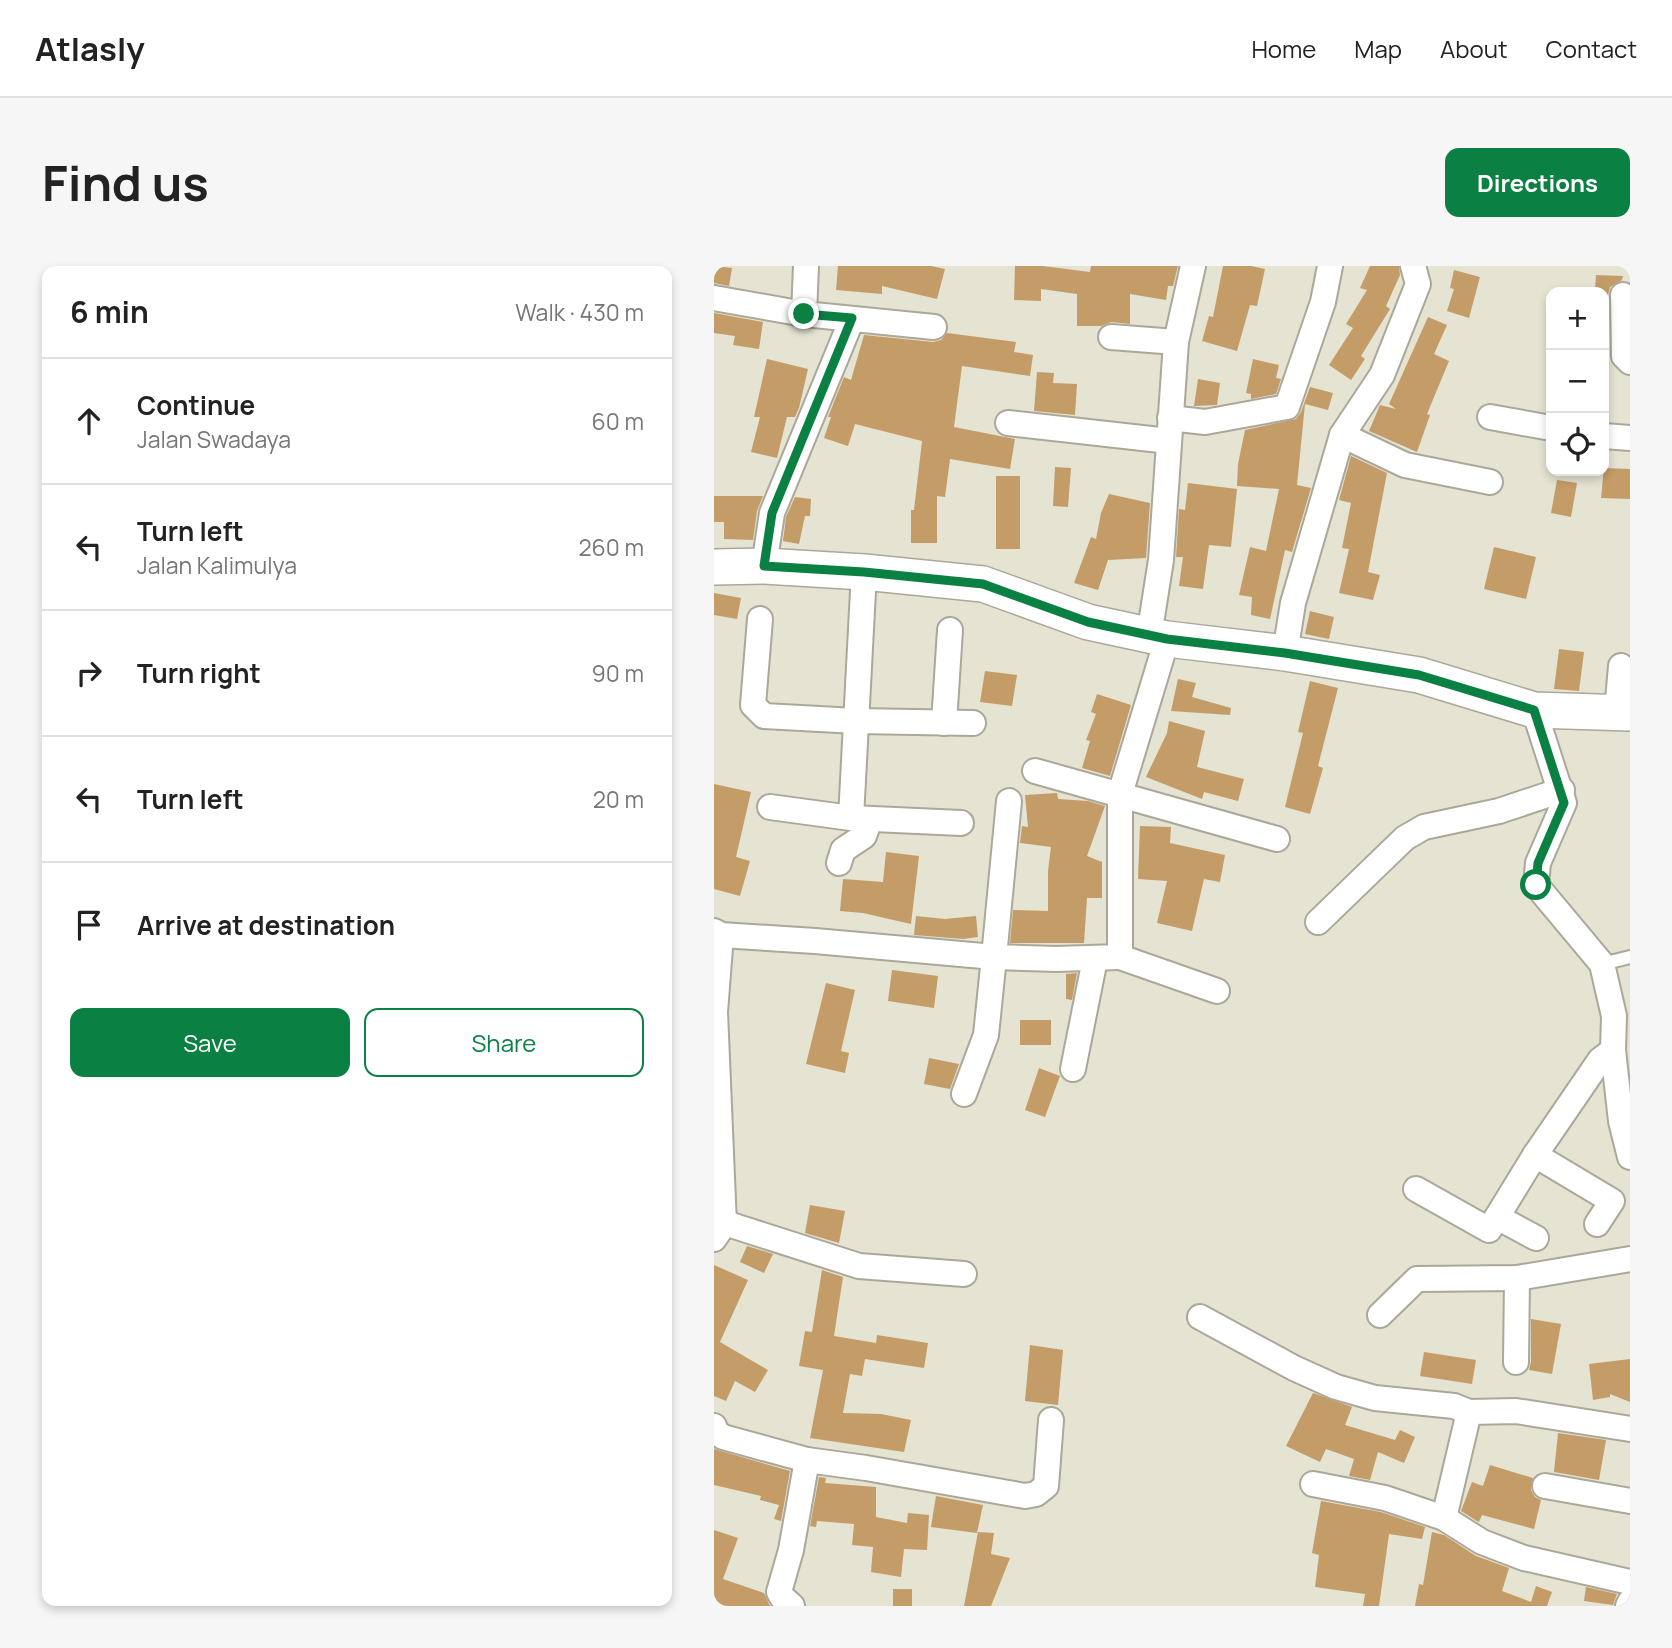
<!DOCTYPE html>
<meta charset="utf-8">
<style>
:root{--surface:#fff;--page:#f6f6f6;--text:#222;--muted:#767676;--line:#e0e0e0;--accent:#0b8043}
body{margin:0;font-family:Manrope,sans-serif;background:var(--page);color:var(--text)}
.controls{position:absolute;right:21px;top:21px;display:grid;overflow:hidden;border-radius:14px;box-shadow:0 4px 10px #0003}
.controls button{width:63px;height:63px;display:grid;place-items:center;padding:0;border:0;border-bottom:2px solid var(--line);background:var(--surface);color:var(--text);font:35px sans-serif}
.stop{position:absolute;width:21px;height:21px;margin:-16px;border:5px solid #0b8043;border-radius:50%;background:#fff}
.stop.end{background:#0b8043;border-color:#fff;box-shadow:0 2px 7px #0008}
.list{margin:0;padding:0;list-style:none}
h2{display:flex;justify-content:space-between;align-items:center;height:91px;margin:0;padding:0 28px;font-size:30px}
h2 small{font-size:23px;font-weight:400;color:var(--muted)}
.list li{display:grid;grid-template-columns:46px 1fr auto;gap:21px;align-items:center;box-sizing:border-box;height:126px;padding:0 28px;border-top:2px solid var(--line)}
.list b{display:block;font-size:26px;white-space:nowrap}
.list p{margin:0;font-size:23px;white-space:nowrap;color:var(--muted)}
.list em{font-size:23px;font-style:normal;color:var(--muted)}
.actions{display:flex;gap:14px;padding:21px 28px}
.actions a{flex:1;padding:16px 0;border:2px solid var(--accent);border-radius:14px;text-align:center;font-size:24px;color:var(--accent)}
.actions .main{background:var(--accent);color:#fff}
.icon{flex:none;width:38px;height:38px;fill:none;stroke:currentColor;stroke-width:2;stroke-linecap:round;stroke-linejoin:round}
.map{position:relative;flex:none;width:916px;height:1340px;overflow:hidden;border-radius:14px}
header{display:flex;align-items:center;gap:42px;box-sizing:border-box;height:98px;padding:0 35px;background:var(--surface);border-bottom:2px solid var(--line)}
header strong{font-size:33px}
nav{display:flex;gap:38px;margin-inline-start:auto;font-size:24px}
.intro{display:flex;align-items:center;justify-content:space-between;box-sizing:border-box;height:168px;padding:0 42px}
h1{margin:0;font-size:49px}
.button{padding:18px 32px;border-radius:14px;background:var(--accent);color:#fff;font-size:24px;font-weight:700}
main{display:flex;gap:42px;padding:0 42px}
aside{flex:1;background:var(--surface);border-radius:14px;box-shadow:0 4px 10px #0003}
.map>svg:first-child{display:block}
.building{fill:#c49c68}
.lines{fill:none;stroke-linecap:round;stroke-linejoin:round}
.lane-casing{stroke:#aba899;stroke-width:16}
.street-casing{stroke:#aba899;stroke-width:28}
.secondary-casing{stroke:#aba899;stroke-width:38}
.lane{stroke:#fff;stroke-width:12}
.street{stroke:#fff;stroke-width:24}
.secondary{stroke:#fff;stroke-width:35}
.route{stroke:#0b8043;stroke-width:9}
</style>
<header>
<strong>Atlasly</strong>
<nav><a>Home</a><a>Map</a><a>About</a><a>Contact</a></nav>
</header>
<div class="intro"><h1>Find us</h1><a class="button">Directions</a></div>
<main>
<aside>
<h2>6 min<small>Walk · 430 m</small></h2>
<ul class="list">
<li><svg class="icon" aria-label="ahead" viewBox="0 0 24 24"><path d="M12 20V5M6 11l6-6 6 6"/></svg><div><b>Continue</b><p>Jalan Swadaya</p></div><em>60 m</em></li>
<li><svg class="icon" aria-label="left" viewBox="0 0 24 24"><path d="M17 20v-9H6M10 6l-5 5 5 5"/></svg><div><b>Turn left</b><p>Jalan Kalimulya</p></div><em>260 m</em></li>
<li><svg class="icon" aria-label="right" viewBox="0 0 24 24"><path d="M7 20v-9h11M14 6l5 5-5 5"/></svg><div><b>Turn right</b></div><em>90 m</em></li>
<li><svg class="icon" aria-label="left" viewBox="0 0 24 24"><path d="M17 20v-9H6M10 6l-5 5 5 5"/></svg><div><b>Turn left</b></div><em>20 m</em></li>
<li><svg class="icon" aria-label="arrive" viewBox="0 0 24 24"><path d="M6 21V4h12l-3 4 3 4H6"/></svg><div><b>Arrive at destination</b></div></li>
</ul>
<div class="actions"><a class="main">Save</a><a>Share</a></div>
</aside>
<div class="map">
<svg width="916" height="1340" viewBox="0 0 916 1340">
<rect width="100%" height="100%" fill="#e5e3d2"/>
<!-- building -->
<g class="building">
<polygon points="0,0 18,2 15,20 0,17"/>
<polygon points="124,0 217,0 231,3 223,33 168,20 168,28 122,24"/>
<polygon points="301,0 329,0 376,6 377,0 464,0 459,20 454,20 452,34 416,28 416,58 397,56 387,60 363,60 363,28 327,23 327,35 300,34"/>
<polygon points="509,0 537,0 551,3 543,40 536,39 523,85 488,75 495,50 499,51"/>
<polygon points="656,0 685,0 686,9 672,40 676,43 647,90 651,93 637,114 615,99 639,62 632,58 653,24 646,22"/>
<polygon points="740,4 766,11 755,52 733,45 740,23 736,22"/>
<polygon points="882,9 909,10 908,14 896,21 894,29 895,90 890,90 890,26 881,25"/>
<polygon points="0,47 49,56 45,83 19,79 21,70 0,67"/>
<polygon points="714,51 733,59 720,88 735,95 713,148 716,149 703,186 655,165 666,139 682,143 675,138"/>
<polygon points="233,67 302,76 300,86 319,89 316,110 248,100 240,161 301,173 296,203 236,193 231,231 223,230 223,277 197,277 197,244 200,244 208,175 141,158 134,180 110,172 117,151 114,151 130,111 137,114 150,69 219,76 227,74"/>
<polygon points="53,93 94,103 85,142 81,151 73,151 63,192 37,186 46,151 40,151"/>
<polygon points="539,93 565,99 562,112 567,113 562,128 537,133 537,128 532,127"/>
<polygon points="323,106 340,107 339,117 363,118 361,149 320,145"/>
<polygon points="484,113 506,117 503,139 480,140"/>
<polygon points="596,121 619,127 614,144 591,138 583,219 597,222 578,286 571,284 556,353 537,349 538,331 525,329 536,281 552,285 565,223 523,220 524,198 531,164 582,153 587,146"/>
<polygon points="637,190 673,207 654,306 666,309 659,334 625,327 635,283 628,282 637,237 625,234"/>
<polygon points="341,201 357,202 354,241 339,240"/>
<polygon points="890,202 916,203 916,233 887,232"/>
<rect x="282" y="210" width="24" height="73"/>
<polygon points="843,214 863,217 857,251 837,247"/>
<polygon points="474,217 523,223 517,281 495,279 489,323 465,320 469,291 462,291 465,243 471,244"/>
<polygon points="395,228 436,237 432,292 394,294 384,324 360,317 377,271 382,273 387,247"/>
<polygon points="0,230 49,230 43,245 39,274 10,273 10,256 0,256"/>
<polygon points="81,231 97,233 96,250 91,250 85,278 69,275 72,251"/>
<polygon points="780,281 822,291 812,333 770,323"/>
<polygon points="0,327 27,332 23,353 0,349"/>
<polygon points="596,345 620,351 615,373 591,368"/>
<polygon points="845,383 870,386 865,425 840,423"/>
<polygon points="271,405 303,409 298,440 266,436"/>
<polygon points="464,413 482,417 478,431 517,442 516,449 457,445"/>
<polygon points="596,415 624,422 604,500 609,502 596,548 571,541 589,467 584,466"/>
<polygon points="383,428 417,439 396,510 368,502 376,475 372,474 382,448 377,446"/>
<polygon points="455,455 491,465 483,501 530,513 524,535 490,526 488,533 432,511 453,467"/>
<polygon points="0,518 37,526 22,591 36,595 26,630 0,623"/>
<polygon points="343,527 344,533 374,535 391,540 373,590 388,596 388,632 373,632 370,677 296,677 299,644 334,645 334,605 337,581 306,577 308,560 314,561 311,529"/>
<polygon points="426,560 457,561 456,577 511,589 506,616 490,613 478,665 443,657 453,615 424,613"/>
<polygon points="172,586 205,590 197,658 149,647 126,645 129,613 169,616"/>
<polygon points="202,650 231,653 262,650 264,671 249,673 200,669"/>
<polygon points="178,704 224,710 220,742 174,735"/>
<polygon points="363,707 358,734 352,733 352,708"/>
<polygon points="112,717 141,724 127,785 135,787 131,807 92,798"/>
<rect x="306" y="754" width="31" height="25"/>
<polygon points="215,792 245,798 236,823 210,818"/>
<polygon points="325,802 346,810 331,851 311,844"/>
<polygon points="96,939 131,945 125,977 91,967"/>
<polygon points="33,980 59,988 50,1007 26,996"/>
<polygon points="0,999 34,1014 6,1076 54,1104 41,1126 21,1115 12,1135 0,1130"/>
<polygon points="108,1004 129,1011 120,1070 162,1077 163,1069 214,1077 210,1102 151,1093 148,1110 136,1108 129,1147 167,1148 197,1154 190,1186 96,1172 109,1104 85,1100 91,1065 98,1066"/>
<polygon points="817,1053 847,1058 838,1108 815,1104 817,1096"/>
<polygon points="316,1079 349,1084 344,1139 311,1135"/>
<polygon points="710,1086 762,1094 758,1118 706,1110"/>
<polygon points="916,1093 916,1136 896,1128 896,1131 879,1134 875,1098"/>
<polygon points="599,1127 638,1141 631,1159 681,1174 686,1164 701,1171 690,1197 664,1186 656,1214 635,1210 640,1193 612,1183 606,1196 572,1180"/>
<polygon points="844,1167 892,1174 885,1214 840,1206"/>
<polygon points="0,1183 76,1205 67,1255 60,1253 65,1239 46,1234 47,1230 0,1219"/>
<polygon points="776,1199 819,1212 817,1224 821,1231 827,1234 820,1263 768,1249 765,1256 763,1255 747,1245 758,1216 769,1220"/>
<polygon points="105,1211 112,1212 111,1217 162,1221 162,1251 193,1257 194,1247 215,1249 213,1284 190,1283 187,1311 157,1306 159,1281 138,1279 140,1258 103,1255 102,1261 96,1260"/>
<polygon points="222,1230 269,1239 263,1267 217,1261"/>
<polygon points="607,1235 667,1246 711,1261 708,1273 675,1268 665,1340 649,1340 651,1328 601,1321 605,1289 598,1287"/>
<polygon points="0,1264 24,1272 9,1313 50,1327 56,1340 0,1340"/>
<polygon points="264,1266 280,1267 277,1288 296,1292 277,1340 250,1340"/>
<polygon points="718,1266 730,1269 762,1290 795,1302 788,1325 817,1336 822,1320 838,1326 833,1340 701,1340 705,1318 709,1319"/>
<polygon points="872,1321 903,1328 899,1339 870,1335"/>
<rect x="179" y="1323" width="19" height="17"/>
</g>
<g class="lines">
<defs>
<polyline id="lane" points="888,698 916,691"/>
<g id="street">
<polyline points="909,29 910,90 916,96"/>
<polyline points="0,32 90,48 92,0"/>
<polyline points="90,48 220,61"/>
<polyline points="397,71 462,76"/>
<polyline points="776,151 837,162"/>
<polyline points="456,152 491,156 573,141 609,36 616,0"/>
<polyline points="294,157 455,175"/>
<polyline points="628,169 691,199 776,216"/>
<polyline points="890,170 916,172"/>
<polyline points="50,300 58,247 138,53"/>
<polyline points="46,353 39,439 50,450 142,455 259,457"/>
<polyline points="435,370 447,294 462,76 479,0"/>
<polyline points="571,387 579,337 628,169 668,109 704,18 699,0"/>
<polyline points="820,444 850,537 824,597 822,619 888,698 900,750 899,784 907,855 916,891"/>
<polyline points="903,446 907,400"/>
<polyline points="230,457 236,364"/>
<polyline points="321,505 563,573"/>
<polyline points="295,535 280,691 342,693 406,691 406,528 453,373"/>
<polyline points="56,541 137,552 247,557"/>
<polyline points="137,552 150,306"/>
<polyline points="125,597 129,584 150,570 156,553"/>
<polyline points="604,656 691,572 710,561 785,545 848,524"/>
<polyline points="0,665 7,669 101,675 280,691 272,769 250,828"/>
<polyline points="406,691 503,725"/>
<polyline points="359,803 381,693"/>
<polyline points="821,889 898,935 883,958"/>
<polyline points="702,923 775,964 821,889 886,794 899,784"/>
<polyline points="783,951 822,972"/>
<polyline points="10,958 17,959 145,1000 250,1008"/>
<polyline points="0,973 10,958 1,746 7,669"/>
<polyline points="666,1049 703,1013 803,1012 916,993"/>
<polyline points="486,1051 580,1102 622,1121 661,1132 740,1140 755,1146 802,1145 916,1163"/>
<polyline points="802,1096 803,1012"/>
<polyline points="755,1146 730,1252 768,1276 810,1292 916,1316"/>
<polyline points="0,1160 2,1166 9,1171 93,1194 152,1202 311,1230 322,1228 332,1220 337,1154"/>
<polyline points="599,1218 671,1232 730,1252"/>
<polyline points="831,1220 916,1235"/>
<polyline points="78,1340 68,1331 65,1326 77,1284 93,1194"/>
<polyline points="914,1340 916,1336"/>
</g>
<polyline id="secondary" points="0,301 50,300 150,306 269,318 374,356 453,373 571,387 705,409 820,444 916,447"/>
</defs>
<!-- lane casing -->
<use href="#lane" class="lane-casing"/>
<!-- street casing -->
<use href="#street" class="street-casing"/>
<!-- secondary casing -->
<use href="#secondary" class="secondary-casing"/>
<!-- lane -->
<use href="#lane" class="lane"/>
<!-- street -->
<use href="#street" class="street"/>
<!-- secondary -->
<use href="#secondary" class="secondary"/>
</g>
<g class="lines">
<!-- route -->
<polyline class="route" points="90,48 138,52 58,247 50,300 150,306 269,318 374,356 453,373 571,387 705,409 820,444 850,537 824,597 822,619"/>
</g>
</svg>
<div class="controls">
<button>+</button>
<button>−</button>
<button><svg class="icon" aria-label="locate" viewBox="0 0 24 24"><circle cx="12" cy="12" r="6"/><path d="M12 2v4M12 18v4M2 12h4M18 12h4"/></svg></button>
</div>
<div class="stop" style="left:822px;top:619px"></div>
<div class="stop end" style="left:90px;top:48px"></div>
</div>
</main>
